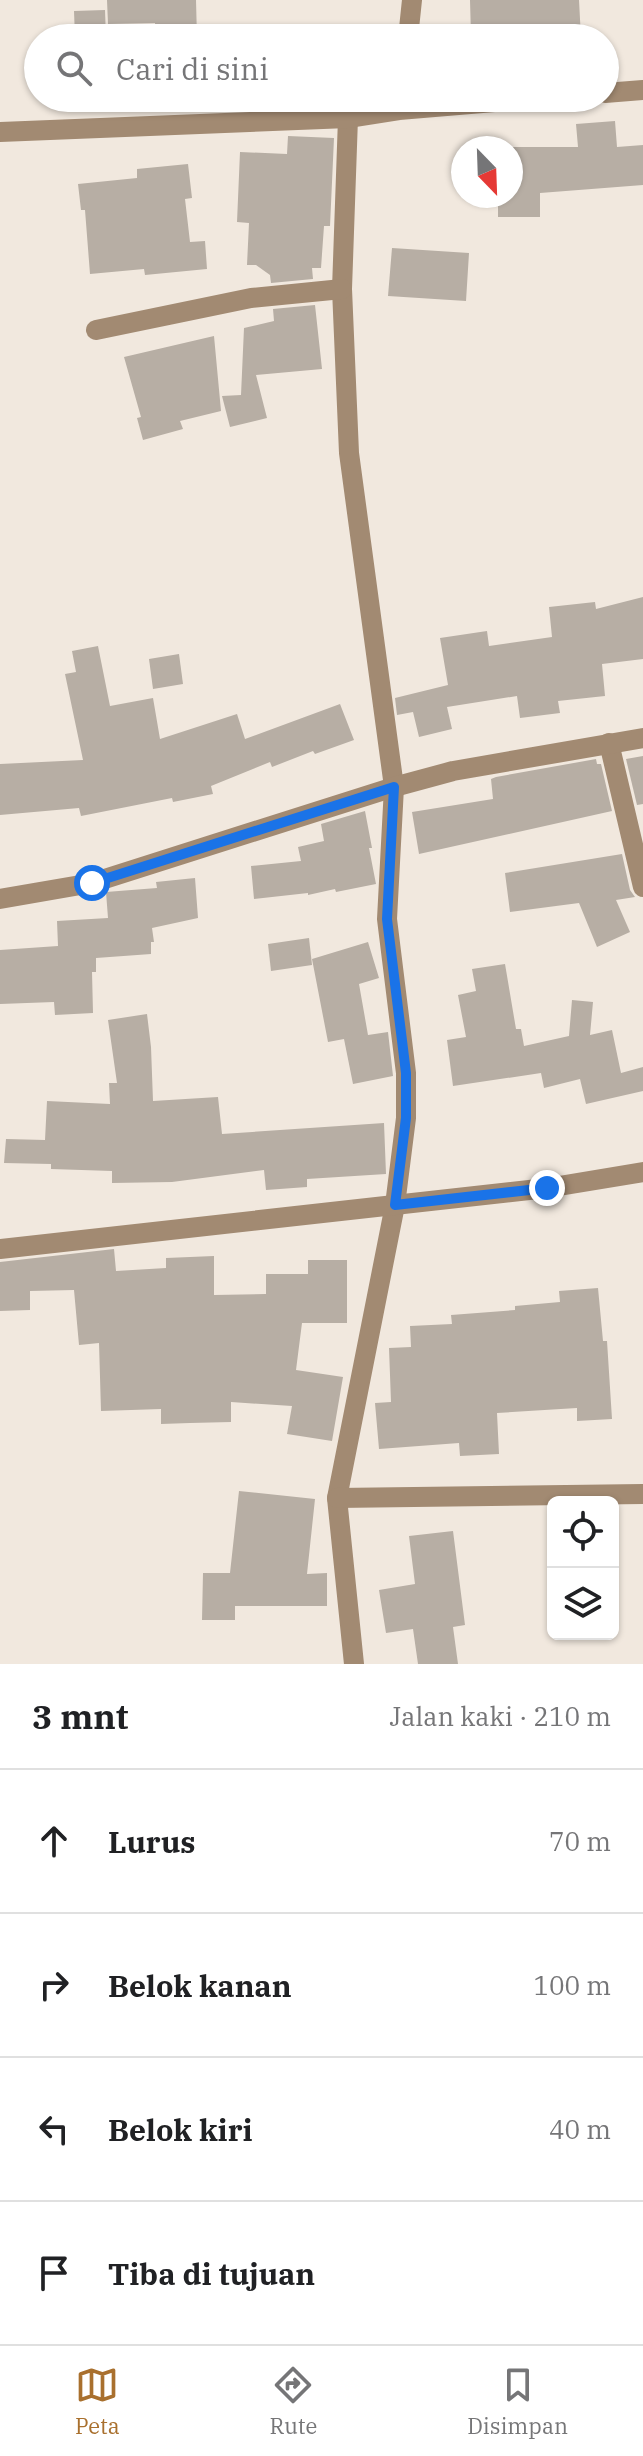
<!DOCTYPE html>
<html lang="id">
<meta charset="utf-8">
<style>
:root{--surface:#fff;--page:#f2f2f2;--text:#202124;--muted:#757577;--line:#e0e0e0;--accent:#a9702e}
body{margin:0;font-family:"IBM Plex Serif",serif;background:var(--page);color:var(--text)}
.controls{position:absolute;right:24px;bottom:24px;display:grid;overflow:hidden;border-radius:12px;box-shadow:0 2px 6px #0004}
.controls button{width:72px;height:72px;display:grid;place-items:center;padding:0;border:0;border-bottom:2px solid var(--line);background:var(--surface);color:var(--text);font:40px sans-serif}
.compass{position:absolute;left:451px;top:136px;width:72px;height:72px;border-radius:50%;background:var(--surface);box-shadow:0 2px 6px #0004;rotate:157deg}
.stop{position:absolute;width:24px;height:24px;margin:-18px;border:6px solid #1a73e8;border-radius:50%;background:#fff}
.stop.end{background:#1a73e8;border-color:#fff;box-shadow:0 2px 8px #0008}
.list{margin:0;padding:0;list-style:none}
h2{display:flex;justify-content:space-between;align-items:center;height:104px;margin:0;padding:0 32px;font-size:34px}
h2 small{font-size:26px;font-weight:400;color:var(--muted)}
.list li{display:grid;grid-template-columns:52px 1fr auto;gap:24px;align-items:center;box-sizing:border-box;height:144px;padding:0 32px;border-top:2px solid var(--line)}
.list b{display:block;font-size:30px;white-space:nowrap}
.list em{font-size:26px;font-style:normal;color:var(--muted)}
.icon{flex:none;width:44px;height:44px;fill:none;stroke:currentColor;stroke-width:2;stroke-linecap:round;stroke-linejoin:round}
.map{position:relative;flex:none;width:643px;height:1664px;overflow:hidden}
.search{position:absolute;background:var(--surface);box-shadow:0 2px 6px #0004;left:24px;right:24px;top:24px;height:88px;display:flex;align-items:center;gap:20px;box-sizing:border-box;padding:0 28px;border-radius:44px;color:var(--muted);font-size:30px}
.sheet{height:680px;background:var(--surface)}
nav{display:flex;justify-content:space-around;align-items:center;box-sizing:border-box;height:112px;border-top:2px solid var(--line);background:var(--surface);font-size:22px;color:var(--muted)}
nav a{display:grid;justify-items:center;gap:4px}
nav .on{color:var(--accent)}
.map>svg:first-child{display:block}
.building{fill:#b7aea4}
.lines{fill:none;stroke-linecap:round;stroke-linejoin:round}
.minor{stroke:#a28a72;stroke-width:20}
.route{stroke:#1a73e8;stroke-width:10}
</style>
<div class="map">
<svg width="643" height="1664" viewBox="0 0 643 1664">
<rect width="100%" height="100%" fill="#f1e8de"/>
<!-- building -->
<g class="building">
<polygon points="107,0 196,0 197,38 156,38 155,23 108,24"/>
<polygon points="470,0 579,0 581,38 536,38 536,35 471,36"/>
<polygon points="105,10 106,38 75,38 74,11"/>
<polygon points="615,121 617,147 643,145 643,185 540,193 540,217 498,217 498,196 511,196 511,147 578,147 576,124"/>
<polygon points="288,136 334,138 330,226 324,226 321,268 312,268 313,279 271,283 270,275 256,265 247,265 249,223 237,222 240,152 287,154"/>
<polygon points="188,164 192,198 185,199 190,242 205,241 207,269 145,275 144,269 90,274 85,210 81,210 78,184 137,178 137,169"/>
<polygon points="392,248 469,253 466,301 388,296"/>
<polygon points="315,305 322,369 256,375 267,418 230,427 222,396 241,395 244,328 274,321 273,309"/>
<polygon points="214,336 221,411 180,421 183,429 143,440 137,418 141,417 124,357"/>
<polygon points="643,597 643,659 602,664 605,696 558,701 560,713 520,718 517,696 447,707 452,729 419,737 413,712 397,715 395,698 448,685 440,638 487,631 489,646 552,637 549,607 595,602 596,609"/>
<polygon points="98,646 110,706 153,698 160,739 237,714 245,739 340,704 354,740 315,754 313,751 272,767 270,762 211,786 213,794 173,802 172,798 81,816 79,808 0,815 0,764 83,760 65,674 76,672 72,651"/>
<polygon points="179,654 183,684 153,689 149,659"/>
<polygon points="643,756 643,804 637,805 626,759"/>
<polygon points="596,759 597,764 601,764 612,811 419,854 412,812 493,799 491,779 496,777"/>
<polygon points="365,811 372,848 369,848 376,884 336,892 335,889 308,895 308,893 254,899 251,866 301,861 298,847 324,841 321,824"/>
<polygon points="622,854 630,890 635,897 616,900 630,932 597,947 579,903 510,912 505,873"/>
<polygon points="195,878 198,918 152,928 154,942 151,942 151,954 96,958 96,972 92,972 93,1013 55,1015 54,1002 0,1004 0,950 58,946 57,921 108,918 106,892 157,888 156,882"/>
<polygon points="309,938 312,965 271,971 268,944"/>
<polygon points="368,942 379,978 359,984 368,1035 388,1032 393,1076 353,1084 344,1039 328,1042 312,959"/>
<polygon points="505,964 516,1029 521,1029 524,1046 569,1036 572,1000 593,1002 590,1035 612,1030 621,1073 643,1067 643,1091 586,1104 580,1079 544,1088 541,1073 453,1086 447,1040 466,1037 458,995 476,991 472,969"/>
<polygon points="147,1014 151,1047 153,1101 218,1097 222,1134 384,1123 386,1174 307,1179 307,1187 266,1190 264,1170 172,1182 112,1183 112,1171 51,1169 51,1164 4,1163 6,1139 45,1140 47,1101 110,1104 109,1083 117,1083 108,1020"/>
<polygon points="114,1249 116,1271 166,1268 166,1258 214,1256 214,1295 266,1294 266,1274 308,1274 308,1260 347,1260 347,1323 302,1323 296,1370 343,1377 332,1441 287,1434 292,1406 231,1402 231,1422 190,1423 161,1424 161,1409 101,1411 99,1343 79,1345 74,1290 30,1291 30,1310 0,1311 0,1262"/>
<polygon points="598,1288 603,1341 607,1341 612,1419 577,1421 577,1408 497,1413 499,1454 460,1456 459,1443 379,1449 375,1403 391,1402 389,1348 411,1347 410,1326 452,1324 451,1315 515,1310 515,1306 560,1302 559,1291"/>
<polygon points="239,1491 315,1499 307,1574 327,1573 327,1606 235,1606 235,1620 202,1620 203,1573 230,1573"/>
<polygon points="453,1531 465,1625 453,1627 458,1664 418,1664 413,1629 386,1633 379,1590 415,1584 409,1536"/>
</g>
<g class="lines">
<!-- minor -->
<g class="minor">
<polyline points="408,38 412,0"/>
<polyline points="605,93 643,90"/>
<polyline points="348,118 342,289 349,453 394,787 387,919 406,1073 406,1118 395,1205 337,1498 354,1664"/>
<polyline points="0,132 348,118 399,110 543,98"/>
<polyline points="96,330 251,298 342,289"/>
<polyline points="609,743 643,887"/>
<polyline points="0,899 92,883 394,787 453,771 643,738"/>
<polyline points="0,1249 547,1188 643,1172"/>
<polyline points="337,1498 643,1494"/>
</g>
</g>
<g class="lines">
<!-- route -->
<polyline class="route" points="92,883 394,787 387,919 406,1073 406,1118 395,1205 547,1188"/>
</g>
</svg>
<div class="controls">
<button><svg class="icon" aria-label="locate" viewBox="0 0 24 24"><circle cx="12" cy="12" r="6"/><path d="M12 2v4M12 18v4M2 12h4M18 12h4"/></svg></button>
<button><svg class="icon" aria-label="layers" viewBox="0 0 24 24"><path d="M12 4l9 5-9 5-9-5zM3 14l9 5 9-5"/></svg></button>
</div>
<svg class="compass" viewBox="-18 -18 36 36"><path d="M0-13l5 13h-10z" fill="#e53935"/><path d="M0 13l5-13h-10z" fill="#757577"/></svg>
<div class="stop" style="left:92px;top:883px"></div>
<div class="stop end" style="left:547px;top:1188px"></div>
<div class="search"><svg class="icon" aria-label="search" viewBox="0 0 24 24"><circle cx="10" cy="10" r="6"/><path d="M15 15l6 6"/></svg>Cari di sini</div>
</div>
<section class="sheet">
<h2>3 mnt<small>Jalan kaki · 210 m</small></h2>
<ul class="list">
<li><svg class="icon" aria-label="ahead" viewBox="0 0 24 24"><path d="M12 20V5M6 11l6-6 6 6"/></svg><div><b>Lurus</b></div><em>70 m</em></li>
<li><svg class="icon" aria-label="right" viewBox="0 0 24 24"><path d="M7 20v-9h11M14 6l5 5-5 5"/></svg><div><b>Belok kanan</b></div><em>100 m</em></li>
<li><svg class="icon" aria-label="left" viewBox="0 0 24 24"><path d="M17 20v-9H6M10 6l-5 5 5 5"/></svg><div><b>Belok kiri</b></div><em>40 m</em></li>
<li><svg class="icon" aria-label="arrive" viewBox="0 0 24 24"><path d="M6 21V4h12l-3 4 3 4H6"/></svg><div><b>Tiba di tujuan</b></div></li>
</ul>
</section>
<nav>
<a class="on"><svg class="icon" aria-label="map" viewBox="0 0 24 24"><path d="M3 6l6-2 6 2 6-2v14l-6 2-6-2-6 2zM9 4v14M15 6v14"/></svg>Peta</a>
<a><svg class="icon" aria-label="directions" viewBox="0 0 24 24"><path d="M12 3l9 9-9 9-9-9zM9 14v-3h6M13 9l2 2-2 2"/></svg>Rute</a>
<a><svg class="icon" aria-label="saved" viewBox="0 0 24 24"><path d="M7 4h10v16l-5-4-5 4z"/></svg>Disimpan</a>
</nav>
